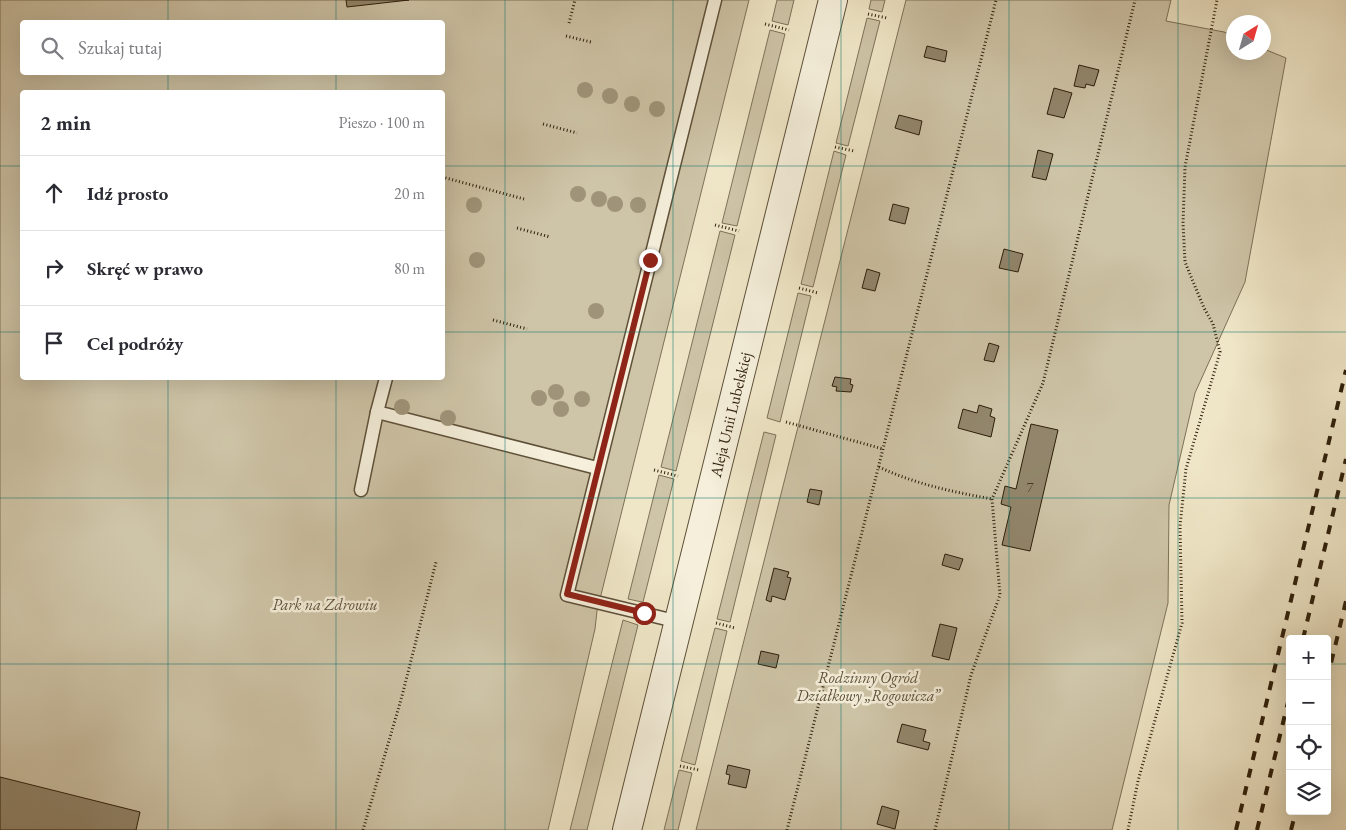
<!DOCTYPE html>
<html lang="pl">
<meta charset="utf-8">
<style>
:root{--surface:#fff;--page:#f7f7f7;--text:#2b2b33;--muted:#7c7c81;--line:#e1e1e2}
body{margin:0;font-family:"EB Garamond",serif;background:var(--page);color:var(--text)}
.controls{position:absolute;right:15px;bottom:15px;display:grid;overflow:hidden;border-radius:5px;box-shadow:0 5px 20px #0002}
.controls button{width:45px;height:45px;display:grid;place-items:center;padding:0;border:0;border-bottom:1px solid var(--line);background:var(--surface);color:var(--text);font:25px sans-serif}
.compass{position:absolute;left:1226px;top:15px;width:45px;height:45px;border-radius:50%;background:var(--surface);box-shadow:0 5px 20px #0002;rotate:37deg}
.stop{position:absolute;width:15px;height:15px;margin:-11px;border:4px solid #8f2418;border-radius:50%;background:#fff}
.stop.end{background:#8f2418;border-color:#fff;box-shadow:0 1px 5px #0008}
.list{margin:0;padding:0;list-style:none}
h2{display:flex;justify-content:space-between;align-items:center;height:65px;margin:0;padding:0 20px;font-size:21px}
h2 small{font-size:16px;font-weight:400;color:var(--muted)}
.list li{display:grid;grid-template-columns:32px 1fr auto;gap:15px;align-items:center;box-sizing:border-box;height:75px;padding:0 20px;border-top:1px solid var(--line)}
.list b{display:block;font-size:19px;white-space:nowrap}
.list em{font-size:16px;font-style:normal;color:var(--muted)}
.icon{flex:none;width:28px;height:28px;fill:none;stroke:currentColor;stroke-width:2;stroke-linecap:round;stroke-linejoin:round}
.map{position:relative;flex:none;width:1346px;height:830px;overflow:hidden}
.search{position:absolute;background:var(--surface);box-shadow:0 5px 20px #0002;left:20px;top:20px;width:425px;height:55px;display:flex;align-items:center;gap:12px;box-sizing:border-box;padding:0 18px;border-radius:5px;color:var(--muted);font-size:19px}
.panel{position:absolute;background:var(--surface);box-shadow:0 5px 20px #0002;left:20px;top:90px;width:425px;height:290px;border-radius:5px}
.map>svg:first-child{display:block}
.green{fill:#cec4a7;stroke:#7e7158;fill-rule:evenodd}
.building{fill:#92866c;stroke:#2d1e0a}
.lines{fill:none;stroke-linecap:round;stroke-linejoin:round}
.service-casing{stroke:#5e5039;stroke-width:15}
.tertiary-casing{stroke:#5e5039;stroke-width:30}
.path{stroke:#2d1e0a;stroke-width:3;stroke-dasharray:1 2.5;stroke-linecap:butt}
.service{stroke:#f5efdb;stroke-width:12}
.tertiary{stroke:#f5efdb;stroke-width:28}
.rail{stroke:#2d1e0a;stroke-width:4;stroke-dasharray:9 9;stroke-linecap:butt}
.tree{fill:#9f9479}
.route{stroke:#8f2418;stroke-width:6}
.grid{fill:none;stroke:#0f766e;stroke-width:1;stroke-opacity:0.55}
.labels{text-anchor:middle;stroke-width:5;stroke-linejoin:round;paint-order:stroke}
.number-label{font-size:14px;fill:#463822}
.street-label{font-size:16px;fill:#2d1e0a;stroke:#f5efdb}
.park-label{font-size:16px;font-style:italic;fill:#5d5039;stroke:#f5efdb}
</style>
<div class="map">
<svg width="1346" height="830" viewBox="0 0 1346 830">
<rect width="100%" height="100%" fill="#efe6c7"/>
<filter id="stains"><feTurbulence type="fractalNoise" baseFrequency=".004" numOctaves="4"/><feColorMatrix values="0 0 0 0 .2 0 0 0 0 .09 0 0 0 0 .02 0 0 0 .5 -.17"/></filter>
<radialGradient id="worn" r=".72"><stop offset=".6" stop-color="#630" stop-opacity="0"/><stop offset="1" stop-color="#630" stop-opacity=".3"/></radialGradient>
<!-- green -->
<g class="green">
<path d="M0 0H749L597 611 595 629 548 830H0ZM22 22H442V72H22ZM22 92H442V378H22Z"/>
<polygon points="777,0 794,0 788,25 772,21"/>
<polygon points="871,0 885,0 882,12 869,9"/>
<polygon points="906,0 1171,0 1166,21 1224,32 1233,36 1234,52 1264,52 1264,49 1286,58 1245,282 1195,393 1169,505 1168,603 1112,830 696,830"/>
<polygon points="867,18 880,21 848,146 836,143"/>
<polygon points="770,30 785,34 737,226 722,223"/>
<polygon points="834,151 846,155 813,287 801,284"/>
<polygon points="720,231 735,235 676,471 661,467"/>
<polygon points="798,293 811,296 780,422 767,418"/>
<polygon points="764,432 776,435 730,622 717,619"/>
<polygon points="659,475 674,479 643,602 642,602 628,599"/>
<polygon points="623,620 638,625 587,830 570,830"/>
<polygon points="715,628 727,631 695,765 681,761"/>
<polygon points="679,770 692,773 678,830 664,830"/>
</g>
<!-- building -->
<g class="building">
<polygon points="346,0 409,0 347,7"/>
<polygon points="927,46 947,51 945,62 924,57"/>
<polygon points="1079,65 1099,70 1094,86 1086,84 1085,88 1074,86"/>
<polygon points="1054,88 1072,93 1064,118 1047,114"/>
<polygon points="899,115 922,121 919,135 895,128"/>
<polygon points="1038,150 1053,154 1046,180 1032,177"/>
<polygon points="893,204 909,208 905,224 889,220"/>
<polygon points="1004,249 1023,254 1018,272 999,268"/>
<polygon points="867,269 880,273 875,291 862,288"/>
<polygon points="989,343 999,346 994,362 984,360"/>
<polygon points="835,377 851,379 850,384 853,385 851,392 836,391 837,387 832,386"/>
<polygon points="979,405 992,409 990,416 995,418 991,437 958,428 963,409 977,413"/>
<polygon points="1031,424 1058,430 1030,551 1002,545 1011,507 1001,504 1005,486 1016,489"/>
<polygon points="810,489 822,491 819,505 807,502"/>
<polygon points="945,554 963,559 959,570 942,565"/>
<polygon points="774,568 789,572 787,577 791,578 785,600 772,596 771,602 766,600"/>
<polygon points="940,624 957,628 949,660 932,656"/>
<polygon points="761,651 779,655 776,668 758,664"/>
<polygon points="902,724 926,730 923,741 930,743 928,750 897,742"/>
<polygon points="728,765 750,770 746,788 728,784 730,775 726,774"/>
<polygon points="0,777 140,812 136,830 0,830"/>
<polygon points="882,806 899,811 895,829 877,824"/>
</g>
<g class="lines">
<defs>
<g id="service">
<polyline points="386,378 377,412 597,468"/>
<polyline points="361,490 377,412"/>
<polyline points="679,622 567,595 715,0"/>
</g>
<g id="tertiary">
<path id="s1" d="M627 830 833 0"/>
</g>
</defs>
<!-- service casing -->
<use href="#service" class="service-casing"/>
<!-- tertiary casing -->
<use href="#tertiary" class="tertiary-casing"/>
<!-- path -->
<g class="path">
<polyline points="868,14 887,18"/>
<polyline points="569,23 575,0"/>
<polyline points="765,24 789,30"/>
<polyline points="566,36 591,42"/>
<polyline points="543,124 577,133"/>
<polyline points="835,147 854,151"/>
<polyline points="442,177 524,199"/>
<polyline points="715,225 739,231"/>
<polyline points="517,228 550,237"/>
<polyline points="799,288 818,293"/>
<polyline points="493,320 527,329"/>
<polyline points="786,422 883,449"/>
<path d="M879 467C915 484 953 492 992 499"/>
<polyline points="654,470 678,476"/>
<polyline points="716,623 735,628"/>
<polyline points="680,766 699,770"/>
<polyline points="363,830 402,696 436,562"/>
<polyline points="787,830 996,0"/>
<polyline points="935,830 971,675 1000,595 992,499 1043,383 1135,0"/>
<polyline points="1128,830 1138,781 1182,623 1180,526 1186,469 1220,352 1213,324 1204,308 1185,262 1183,223 1185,167 1217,0"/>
</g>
<!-- service -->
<use href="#service" class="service"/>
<!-- tertiary -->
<use href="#tertiary" class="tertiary"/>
<!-- rail -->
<g class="rail">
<polyline points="1303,639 1346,459"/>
<polyline points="1327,680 1346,601"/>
<polyline points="1236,830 1346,370"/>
<polyline points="1257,830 1290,694"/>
<polyline points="1291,830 1296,811"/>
</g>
</g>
<!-- trees -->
<g class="tree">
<circle cx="585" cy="90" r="8"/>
<circle cx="610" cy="96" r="8"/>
<circle cx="632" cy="104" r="8"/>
<circle cx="657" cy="109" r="8"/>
<circle cx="578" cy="194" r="8"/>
<circle cx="599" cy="199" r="8"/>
<circle cx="615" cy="204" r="8"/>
<circle cx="474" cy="205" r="8"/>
<circle cx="638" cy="205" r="8"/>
<circle cx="477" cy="260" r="8"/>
<circle cx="596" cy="311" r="8"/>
<circle cx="556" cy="392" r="8"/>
<circle cx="539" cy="398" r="8"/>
<circle cx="582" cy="399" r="8"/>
<circle cx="402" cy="407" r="8"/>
<circle cx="561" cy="409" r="8"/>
<circle cx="448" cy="418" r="8"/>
</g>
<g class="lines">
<!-- route -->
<polyline class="route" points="644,613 567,594 650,260"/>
</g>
<!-- grid -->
<path class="grid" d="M168 0V22M336 0V22M505 0V830M673 0V830M841 0V830M1009 0V830M1178 0V830M168 72V92M336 72V92M0 166H22M442 166H1346M0 332H22M442 332H1346M168 378V830M336 378V830M0 498H1346M0 664H1290M1327 664H1346"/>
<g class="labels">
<!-- number labels -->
<g class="number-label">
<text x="1030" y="492">7</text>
</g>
<!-- street labels -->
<g class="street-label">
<text dy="6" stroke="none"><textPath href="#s1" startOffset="428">Aleja Unii Lubelskiej</textPath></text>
</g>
<!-- park labels -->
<g class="park-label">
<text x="325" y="610">Park na Zdrowiu</text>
<text x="868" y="683">Rodzinny Ogród<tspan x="868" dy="18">Działkowy „Rogowicza”</tspan></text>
</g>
</g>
<rect width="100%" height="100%" filter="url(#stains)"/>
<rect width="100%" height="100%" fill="url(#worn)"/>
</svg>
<div class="controls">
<button>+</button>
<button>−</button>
<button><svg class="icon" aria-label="locate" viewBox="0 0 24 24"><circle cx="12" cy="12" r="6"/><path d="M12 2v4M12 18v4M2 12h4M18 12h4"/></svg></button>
<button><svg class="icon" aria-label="layers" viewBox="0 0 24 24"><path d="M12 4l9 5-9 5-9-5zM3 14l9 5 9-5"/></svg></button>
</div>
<svg class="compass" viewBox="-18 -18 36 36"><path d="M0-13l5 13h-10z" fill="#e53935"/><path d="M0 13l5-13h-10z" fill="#7c7c81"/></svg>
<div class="stop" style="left:644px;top:613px"></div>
<div class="stop end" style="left:650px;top:260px"></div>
<div class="search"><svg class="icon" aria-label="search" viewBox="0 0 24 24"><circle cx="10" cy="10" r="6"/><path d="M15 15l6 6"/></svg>Szukaj tutaj</div>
<section class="panel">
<h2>2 min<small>Pieszo · 100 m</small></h2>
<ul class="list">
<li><svg class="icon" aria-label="ahead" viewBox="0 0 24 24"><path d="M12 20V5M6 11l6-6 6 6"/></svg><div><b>Idź prosto</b></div><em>20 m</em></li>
<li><svg class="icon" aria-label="right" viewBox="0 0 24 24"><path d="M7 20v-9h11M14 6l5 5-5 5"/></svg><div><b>Skręć w prawo</b></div><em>80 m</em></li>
<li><svg class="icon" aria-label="arrive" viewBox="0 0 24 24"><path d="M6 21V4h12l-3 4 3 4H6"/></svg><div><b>Cel podróży</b></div></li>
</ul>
</section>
</div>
